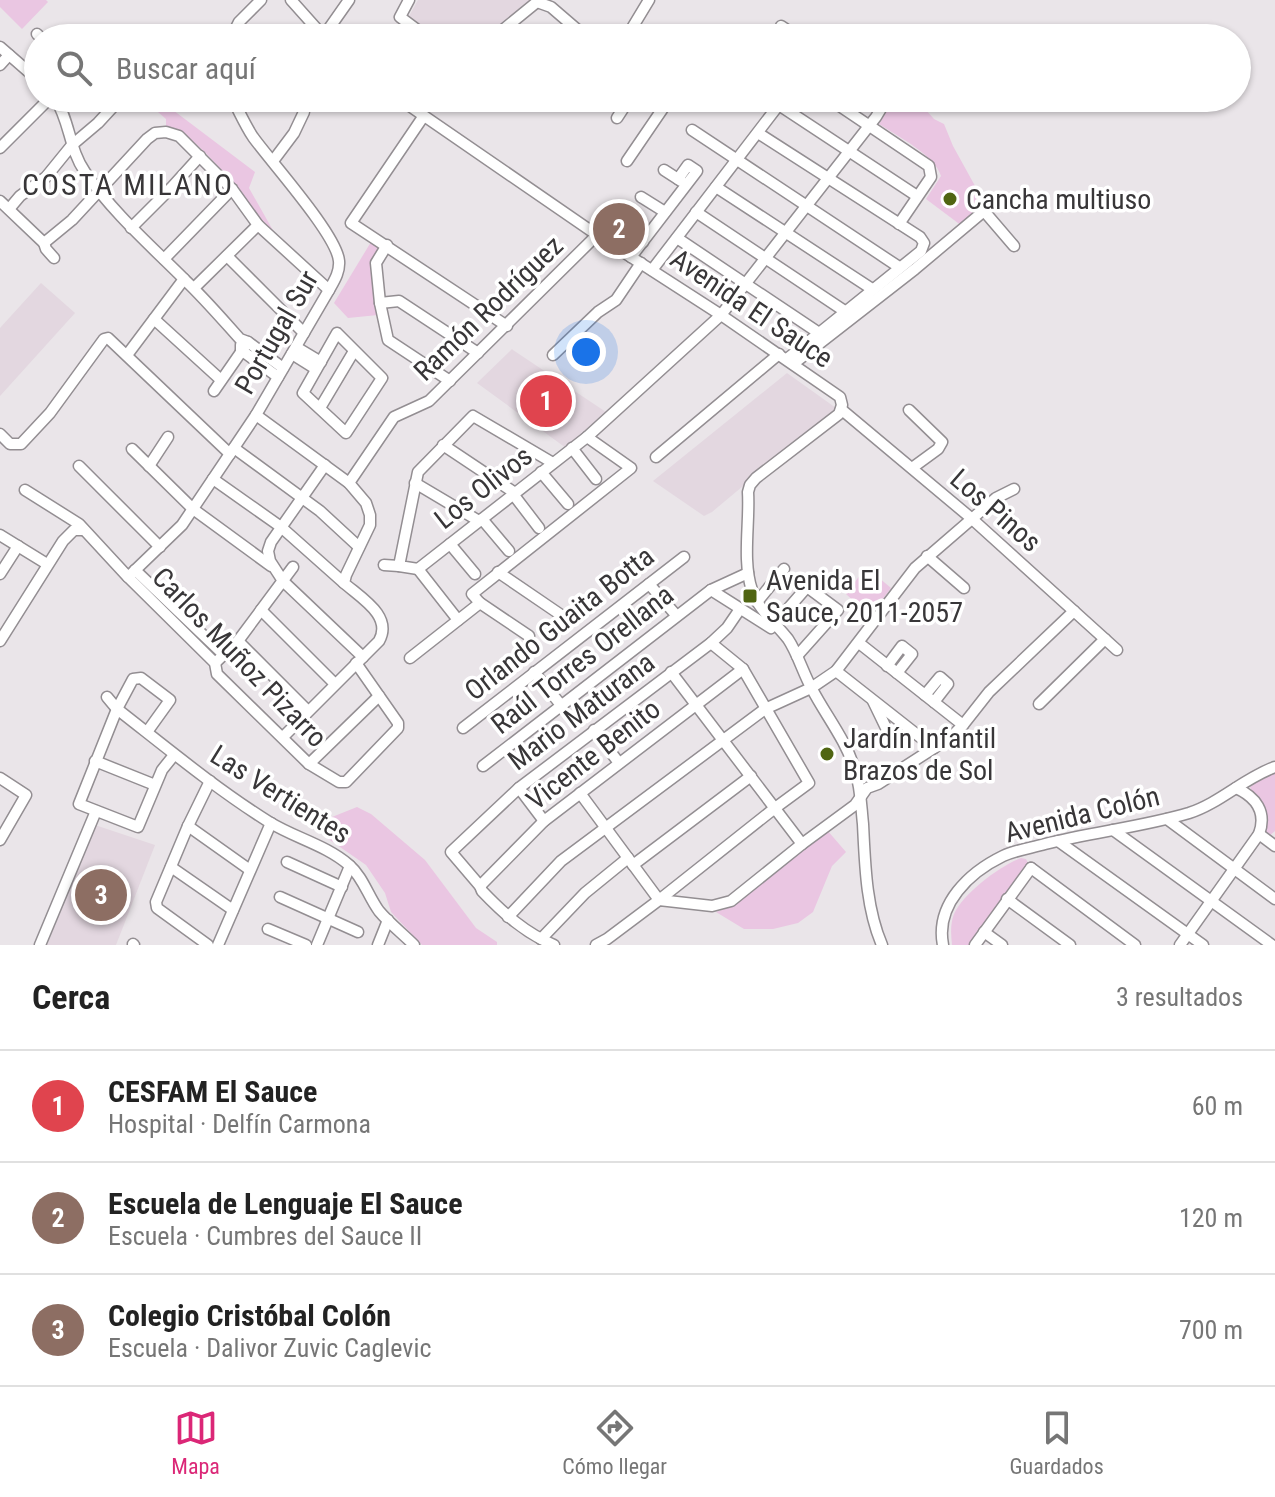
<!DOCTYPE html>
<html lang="es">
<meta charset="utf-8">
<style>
:root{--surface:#fff;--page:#f2f2f2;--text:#222;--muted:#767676;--line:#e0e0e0;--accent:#db2777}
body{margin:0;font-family:"Roboto Condensed",sans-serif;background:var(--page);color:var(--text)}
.you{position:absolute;left:586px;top:352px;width:28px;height:28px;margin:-20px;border:6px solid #fff;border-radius:50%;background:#1a73e8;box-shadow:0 0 0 12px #1a73e833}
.badge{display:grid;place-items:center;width:52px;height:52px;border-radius:50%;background:var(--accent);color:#fff;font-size:26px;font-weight:700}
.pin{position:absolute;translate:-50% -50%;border:4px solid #fff;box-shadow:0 2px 8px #0006}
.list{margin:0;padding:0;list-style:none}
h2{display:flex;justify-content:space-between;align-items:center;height:104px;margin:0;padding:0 32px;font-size:34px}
h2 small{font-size:26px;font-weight:400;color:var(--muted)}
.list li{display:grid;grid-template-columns:52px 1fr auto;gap:24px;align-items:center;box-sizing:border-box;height:112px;padding:0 32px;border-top:2px solid var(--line)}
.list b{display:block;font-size:30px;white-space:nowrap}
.list p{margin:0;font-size:26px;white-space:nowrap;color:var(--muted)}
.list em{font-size:26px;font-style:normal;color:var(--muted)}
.icon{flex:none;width:44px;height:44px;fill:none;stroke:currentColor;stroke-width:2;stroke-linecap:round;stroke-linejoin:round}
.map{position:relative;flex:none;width:1275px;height:945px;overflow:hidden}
.search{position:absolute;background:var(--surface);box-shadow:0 2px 6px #0004;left:24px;right:24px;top:24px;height:88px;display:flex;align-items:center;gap:20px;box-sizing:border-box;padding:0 28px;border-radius:44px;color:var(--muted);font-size:30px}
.sheet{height:440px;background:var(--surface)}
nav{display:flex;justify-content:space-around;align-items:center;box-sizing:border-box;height:112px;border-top:2px solid var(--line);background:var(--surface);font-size:22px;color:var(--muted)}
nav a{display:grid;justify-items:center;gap:4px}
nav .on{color:var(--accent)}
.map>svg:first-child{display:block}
.built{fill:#e3d7e0}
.green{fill:#eac6e2}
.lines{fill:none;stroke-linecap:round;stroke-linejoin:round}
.minor-casing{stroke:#938e92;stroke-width:13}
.minor{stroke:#fff;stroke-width:10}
.poi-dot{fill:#506512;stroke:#fff;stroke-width:3}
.labels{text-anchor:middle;stroke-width:7;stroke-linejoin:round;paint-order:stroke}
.poi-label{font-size:28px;fill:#383638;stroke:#fff;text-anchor:start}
.street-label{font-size:28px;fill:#383638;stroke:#fff}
.neighbourhood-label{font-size:30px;letter-spacing:2px;fill:#383638;stroke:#fff}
</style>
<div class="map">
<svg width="1275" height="945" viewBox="0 0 1275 945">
<rect width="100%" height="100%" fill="#eae5e9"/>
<!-- built -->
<g class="built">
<polygon points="418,0 530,0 531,1 494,30 454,30 442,38 437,38 408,18"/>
<polygon points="41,283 75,313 0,396 0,328"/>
<polygon points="512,349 513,350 606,412 566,448 477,383"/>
<polygon points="787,373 836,408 712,512 704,516 653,481"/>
<polygon points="95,825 155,845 116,945 47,945"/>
</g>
<!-- green -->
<g class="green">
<polygon points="0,0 46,0 48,2 22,29 0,7"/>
<path d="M142 98H157L255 172 249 188 275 234C248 208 201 132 166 127V119Z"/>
<path d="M895 98H915L934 119 944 124 953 146 985 204 974 216 962 226 926 199 941 176C935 155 897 136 879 124Z"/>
<polygon points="371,242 381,248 378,315 348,318 334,303"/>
<polygon points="866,567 891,588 870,616 846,594"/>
<path d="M1275 773V831L1269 836 1266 835C1265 825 1268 815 1263 806 1258 799 1253 795 1250 787L1255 783Z"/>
<polygon points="357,807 371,814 425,860 476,928 497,942 497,945 422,945 391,912 385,893 366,865 327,838 322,826 332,817"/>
<polygon points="827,830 846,852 832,866 813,912 798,923 773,929 744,929 716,912 730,907 740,900"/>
<path d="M1021 858 1026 859 1029 865 973 945H952C951 935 950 924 954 914 962 894 1001 865 1021 858Z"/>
</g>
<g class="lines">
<defs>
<g id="minor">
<polyline points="291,0 325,38"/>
<polyline points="409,0 400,17 428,38"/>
<polyline points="781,26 799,38"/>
<polyline points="37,34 41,38"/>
<polyline points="323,37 349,0"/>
<polyline points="231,38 239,22 261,0"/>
<path d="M453 38C467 31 484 38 499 33L537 2 551 7 587 38"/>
<polyline points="626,38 649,0"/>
<polyline points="0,47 38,80"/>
<polyline points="0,65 9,55"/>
<path d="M55 98C70 121 69 149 85 172 113 213 150 245 185 280 205 299 222 319 240 339L248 342 283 368"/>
<path d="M398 98 597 235 721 315 840 397 842 405 839 414 756 478 750 485 748 492C750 522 742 561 752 590 759 611 775 622 788 639 798 654 803 673 812 689 826 716 846 740 855 770 861 788 861 806 863 824 865 864 866 908 882 945"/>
<polyline points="828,98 929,166 931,177 899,224"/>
<polyline points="779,105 917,196"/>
<polyline points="423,117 351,223 507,326"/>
<polyline points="617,118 630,98"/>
<polyline points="692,130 899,267"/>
<polyline points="758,133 920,237 924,243 921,251 787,359"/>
<polyline points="0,148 50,98"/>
<polyline points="273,161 294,133 304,112"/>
<polyline points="627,161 670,98"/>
<polyline points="664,170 681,181"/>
<polyline points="716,187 872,289"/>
<polyline points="641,197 665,212"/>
<polyline points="0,201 44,243 46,249 54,258"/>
<polyline points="9,209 20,196 46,177 72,145 98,123 121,98"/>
<polyline points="696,212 846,312"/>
<polyline points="131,228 171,188 200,156"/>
<polyline points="626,229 643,242"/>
<polyline points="677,238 819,333"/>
<polyline points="44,243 72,220 147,139 155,133 166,132 179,136 232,189 258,225 329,290"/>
<polyline points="387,245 376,263 380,303 388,340 450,381"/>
<polyline points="227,256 304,333"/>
<polyline points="631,257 697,171 688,165 678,179"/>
<polyline points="164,259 232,189"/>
<polyline points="652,270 784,98"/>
<polyline points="194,288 258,225"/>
<polyline points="380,303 399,301 478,353"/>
<polyline points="154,319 221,380"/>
<polygon points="337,333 382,378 346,433 303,393"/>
<polyline points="241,345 241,350 278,377"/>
<polyline points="296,347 321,362"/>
<polyline points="292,354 316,369"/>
<polyline points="127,355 184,279"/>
<polyline points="553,355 598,312 616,300 641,263"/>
<polyline points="793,364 915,269 984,211 1014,246"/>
<polyline points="214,391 248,342"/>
<polyline points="320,408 354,351"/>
<polyline points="842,410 971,518 1117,650"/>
<polyline points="909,410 942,442 938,449 912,468"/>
<path d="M256 415 349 483 366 503 370 515V525L346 575 344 583C361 598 393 616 379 641L283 737"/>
<polyline points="0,434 10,444 21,444 50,413 104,339 108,338 230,454"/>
<polyline points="443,445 515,493"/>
<polyline points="234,448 320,511 359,547"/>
<polyline points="572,448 596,479"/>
<polyline points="132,449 193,509 271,566"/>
<polyline points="656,457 779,354"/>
<polyline points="325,465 271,542 268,551 270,561 283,581 363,657"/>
<polyline points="79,466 160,547"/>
<polyline points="149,466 168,437"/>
<polyline points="541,472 568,504"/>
<polyline points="213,479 281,527 344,583"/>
<polyline points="349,483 394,417 429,401 597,235"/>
<polyline points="415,483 479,521"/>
<polyline points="25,490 79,524 128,577 215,663 217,674 309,764 339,782 346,782 398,728 398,723 356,663"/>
<polyline points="513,494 539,528"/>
<polyline points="482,519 509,551"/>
<polyline points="0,535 47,564"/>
<polyline points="450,544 475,574"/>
<polyline points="927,556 964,588"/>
<polyline points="384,565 399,566"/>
<polyline points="418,569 587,437 721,315 876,117 882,107 883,98"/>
<polyline points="418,569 399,566 418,472 473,416 553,463"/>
<polyline points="418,569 458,620"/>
<polyline points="135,570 224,655"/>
<polyline points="498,572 561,615"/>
<polyline points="0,574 18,546"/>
<path d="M128 577 182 525 256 415 329 290C334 281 340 272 339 261 337 235 271 162 253 137 245 125 239 111 232 98"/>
<polyline points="649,584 676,615"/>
<polyline points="711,590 771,628 807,587 838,610 797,656"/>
<polyline points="757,602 784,569"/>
<polyline points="261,610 335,684"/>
<polyline points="529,636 480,603 472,594 631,468 587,437"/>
<polyline points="0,641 63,541 74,530 84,530"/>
<polyline points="238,641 308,711"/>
<polyline points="859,643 963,725"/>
<polyline points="410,658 480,603"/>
<polyline points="215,663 238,641 293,567"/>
<polyline points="887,666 902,646 912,654 897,673"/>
<polyline points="836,671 934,748"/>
<polyline points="534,672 561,705"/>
<polyline points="671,672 802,844"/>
<polyline points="925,695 940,677 948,684 934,702"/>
<path d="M107 697 117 709C167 748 215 788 269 822 295 838 326 845 349 865 363 877 368 896 379 911 389 923 403 934 414 945"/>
<polyline points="873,701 888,732"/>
<polyline points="1039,704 1105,639"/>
<polyline points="463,728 684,557"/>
<polyline points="594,730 619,763"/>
<polyline points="147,732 170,700 141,678 133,679 117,709 79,804 138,827 162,770 174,755"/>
<polyline points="95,761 155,785"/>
<polyline points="309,764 379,696"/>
<polyline points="483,766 711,590 748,573"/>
<polyline points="0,778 26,795 0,840"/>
<polyline points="519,788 544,821"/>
<polyline points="580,793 659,900 775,808 809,783 743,669 711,643"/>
<polyline points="1167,819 1275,899"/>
<polyline points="188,826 250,870"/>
<polyline points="1113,830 1272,945"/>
<polyline points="1259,834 1275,846"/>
<polyline points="1058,841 1203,945"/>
<polyline points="287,862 342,887"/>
<polyline points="633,865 751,776"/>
<polyline points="171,867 233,910"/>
<polyline points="1031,868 1135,945"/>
<polyline points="480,886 544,821 743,669"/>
<polyline points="280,897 358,932"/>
<polyline points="1007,899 1070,945"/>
<polyline points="508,917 561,861 765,709 811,688 836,671 915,568 996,498 1014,489"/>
<polyline points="268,929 306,945"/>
<polyline points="984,932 1002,945"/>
<polyline points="541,939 585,893 628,858"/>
<polyline points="133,944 134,945"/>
<polyline points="40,945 96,811"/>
<polyline points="208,945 157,908 156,902 188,826 210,781"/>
<polyline points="218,945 271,823"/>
<polyline points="317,945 350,866"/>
<polyline points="378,945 388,920"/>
<path d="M554 945C525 933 503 913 482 891L480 886 451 852 519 788 711 643 727 628 740 609"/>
<polyline points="596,945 607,939 659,900 712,906 731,901 802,844 855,805 867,788 878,784 951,737 963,725 989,692 1074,611"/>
<path d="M943 945C935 904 970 872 1003 856 1016 850 1031 848 1045 844 1092 832 1142 827 1189 813 1220 803 1244 778 1275 767"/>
<polyline points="975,945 1031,868"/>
<path d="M1180 945 1259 834C1267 812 1256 797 1236 788"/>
</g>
</defs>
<!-- minor casing -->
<use href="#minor" class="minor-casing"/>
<!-- minor -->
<use href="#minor" class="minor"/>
</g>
<!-- markers -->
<g class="poi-dot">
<circle cx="950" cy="199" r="8"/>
<rect x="742" y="588" width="16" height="16" rx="4"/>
<circle cx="827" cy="754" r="8"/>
</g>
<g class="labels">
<!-- poi labels -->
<g class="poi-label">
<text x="966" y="209">Cancha multiuso</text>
<text x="766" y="590">Avenida El<tspan x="766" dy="32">Sauce, 2011-2057</tspan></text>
<text x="843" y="748">Jardín Infantil<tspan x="843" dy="32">Brazos de Sol</tspan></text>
</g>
<!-- street labels -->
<g class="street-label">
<text transform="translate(488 308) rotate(-44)" y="10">Ramón Rodríguez</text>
<text transform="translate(752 308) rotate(34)" y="10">Avenida El Sauce</text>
<text transform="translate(276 332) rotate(-60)" y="10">Portugal Sur</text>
<text transform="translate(483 487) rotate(-38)" y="10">Los Olivos</text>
<text transform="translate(996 510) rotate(41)" y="10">Los Pinos</text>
<text transform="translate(559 623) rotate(-38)" y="10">Orlando Guaita Botta</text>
<text transform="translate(240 657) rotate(46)" y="10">Carlos Muñoz Pizarro</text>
<text transform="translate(582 659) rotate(-38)" y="10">Raúl Torres Orellana</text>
<text transform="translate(581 711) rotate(-37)" y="10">Mario Maturana</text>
<text transform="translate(593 754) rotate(-38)" y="10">Vicente Benito</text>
<text transform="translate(281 794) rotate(32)" y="10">Las Vertientes</text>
<text transform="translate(1082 814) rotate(-14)" y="10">Avenida Colón</text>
</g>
<!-- neighbourhood labels -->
<g class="neighbourhood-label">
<text x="128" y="195">COSTA MILANO</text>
</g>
</g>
</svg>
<div class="you"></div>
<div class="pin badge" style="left:546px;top:401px;background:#e0444e">1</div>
<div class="pin badge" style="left:619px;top:229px;background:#8d6e63">2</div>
<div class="pin badge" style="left:101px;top:895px;background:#8d6e63">3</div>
<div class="search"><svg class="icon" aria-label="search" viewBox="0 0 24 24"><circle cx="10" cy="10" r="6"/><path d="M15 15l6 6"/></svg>Buscar aquí</div>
</div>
<section class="sheet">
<h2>Cerca<small>3 resultados</small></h2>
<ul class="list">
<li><span class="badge" style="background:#e0444e">1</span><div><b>CESFAM El Sauce</b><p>Hospital · Delfín Carmona</p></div><em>60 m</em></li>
<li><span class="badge" style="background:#8d6e63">2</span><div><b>Escuela de Lenguaje El Sauce</b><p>Escuela · Cumbres del Sauce II</p></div><em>120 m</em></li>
<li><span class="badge" style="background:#8d6e63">3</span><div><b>Colegio Cristóbal Colón</b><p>Escuela · Dalivor Zuvic Caglevic</p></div><em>700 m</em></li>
</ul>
</section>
<nav>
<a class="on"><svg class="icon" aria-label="map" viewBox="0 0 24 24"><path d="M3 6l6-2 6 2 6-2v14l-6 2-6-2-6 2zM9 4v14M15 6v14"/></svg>Mapa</a>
<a><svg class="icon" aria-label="directions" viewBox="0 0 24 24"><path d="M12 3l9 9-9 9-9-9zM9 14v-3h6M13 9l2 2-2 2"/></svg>Cómo llegar</a>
<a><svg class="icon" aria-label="saved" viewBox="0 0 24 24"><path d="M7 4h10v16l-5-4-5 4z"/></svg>Guardados</a>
</nav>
